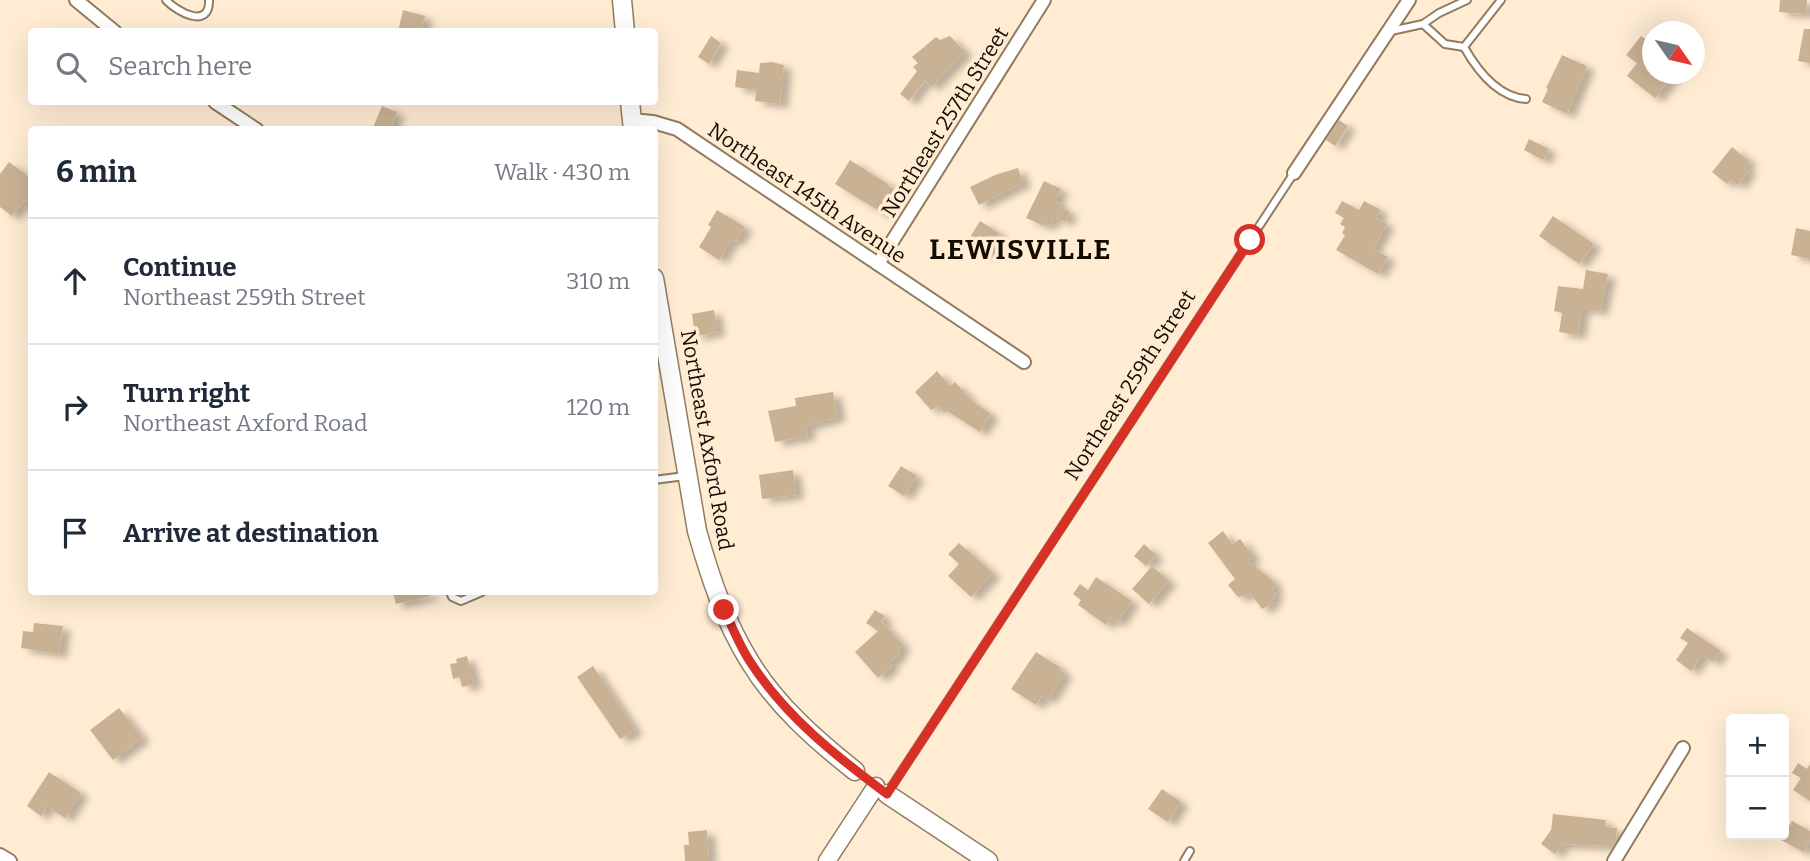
<!DOCTYPE html>
<meta charset="utf-8">
<style>
:root{--surface:#fff;--page:#f2f2f3;--text:#1f2937;--muted:#747a83;--line:#e0e1e3}
body{margin:0;font-family:Bitter,serif;background:var(--page);color:var(--text)}
.controls{position:absolute;right:21px;bottom:21px;display:grid;overflow:hidden;border-radius:7px;box-shadow:0 7px 28px #0002}
.controls button{width:63px;height:63px;display:grid;place-items:center;padding:0;border:0;border-bottom:2px solid var(--line);background:var(--surface);color:var(--text);font:35px sans-serif}
.compass{position:absolute;left:1642px;top:21px;width:63px;height:63px;border-radius:50%;background:var(--surface);box-shadow:0 7px 28px #0002;rotate:124deg}
.stop{position:absolute;width:21px;height:21px;margin:-16px;border:5px solid #d93025;border-radius:50%;background:#fff}
.stop.end{background:#d93025;border-color:#fff;box-shadow:0 2px 7px #0008}
.list{margin:0;padding:0;list-style:none}
h2{display:flex;justify-content:space-between;align-items:center;height:91px;margin:0;padding:0 28px;font-size:30px}
h2 small{font-size:23px;font-weight:400;color:var(--muted)}
.list li{display:grid;grid-template-columns:46px 1fr auto;gap:21px;align-items:center;box-sizing:border-box;height:126px;padding:0 28px;border-top:2px solid var(--line)}
.list b{display:block;font-size:26px;white-space:nowrap}
.list p{margin:0;font-size:23px;white-space:nowrap;color:var(--muted)}
.list em{font-size:23px;font-style:normal;color:var(--muted)}
.icon{flex:none;width:38px;height:38px;fill:none;stroke:currentColor;stroke-width:2;stroke-linecap:round;stroke-linejoin:round}
.map{position:relative;flex:none;width:1810px;height:861px;overflow:hidden}
.search{position:absolute;background:var(--surface);box-shadow:0 7px 28px #0002;left:28px;top:28px;width:630px;height:77px;display:flex;align-items:center;gap:18px;box-sizing:border-box;padding:0 24px;border-radius:7px;color:var(--muted);font-size:26px}
.panel{position:absolute;background:var(--surface);box-shadow:0 7px 28px #0002;left:28px;top:126px;width:630px;height:469px;border-radius:7px}
.map>svg:first-child{display:block}
.building{fill:#c9b294;filter:url(#shadow)}
.lines{fill:none;stroke-linecap:round;stroke-linejoin:round}
.service-casing{stroke:#927c60;stroke-width:10}
.minor-casing{stroke:#927c60;stroke-width:16}
.tertiary-casing{stroke:#927c60;stroke-width:19}
.secondary-casing{stroke:#927c60;stroke-width:21}
.service{stroke:#fff;stroke-width:6}
.minor{stroke:#fff;stroke-width:12}
.tertiary{stroke:#fff;stroke-width:16}
.secondary{stroke:#fff;stroke-width:18}
.route{stroke:#d93025;stroke-width:9}
.labels{text-anchor:middle;stroke-width:7;stroke-linejoin:round;paint-order:stroke}
.street-label{font-size:21px;fill:#130c03;stroke:#ffecd3}
.district-label{font-size:28px;font-weight:bold;letter-spacing:2px;fill:#130c03;stroke:#ffecd3}
</style>
<div class="map">
<svg width="1810" height="861" viewBox="0 0 1810 861">
<defs>
<filter id="shadow"><feDropShadow dx="8" dy="4.5" stdDeviation="3.5" flood-color="#0004"/></filter>
</defs>
<rect width="100%" height="100%" fill="#ffecd3"/>
<!-- building -->
<g class="building">
<polygon points="1780,0 1807,0 1806,14 1779,12"/>
<polygon points="403,10 425,16 421,32 398,32"/>
<polygon points="1804,29 1810,29 1810,63 1798,61"/>
<polygon points="711,36 721,43 709,64 698,57"/>
<polygon points="950,36 965,52 931,87 925,80 909,101 900,94 917,71 913,67 918,63 912,57 936,37 940,40"/>
<polygon points="1641,36 1653,44 1653,74 1674,74 1655,98 1627,76 1637,63 1626,55"/>
<polygon points="1562,55 1587,66 1567,114 1542,102 1548,89 1546,88"/>
<polygon points="772,62 784,65 780,104 755,101 756,90 735,87 737,70 759,73 760,63"/>
<polygon points="382,106 397,112 390,130 372,130"/>
<polygon points="1339,120 1348,126 1335,146 1326,140"/>
<polygon points="1529,139 1549,149 1543,160 1524,150"/>
<polygon points="1732,147 1749,161 1744,168 1749,171 1738,185 1731,180 1727,184 1712,172"/>
<polygon points="850,160 888,184 887,185 897,192 884,214 835,184"/>
<polygon points="9,162 32,179 32,205 25,200 12,216 0,207 0,174"/>
<polygon points="1018,168 1023,183 979,205 970,187 995,175"/>
<polygon points="1044,181 1061,189 1055,201 1061,204 1060,207 1070,212 1065,222 1054,217 1050,225 1045,223 1044,226 1026,218"/>
<polygon points="1342,201 1359,210 1364,201 1381,210 1376,218 1387,224 1373,249 1388,257 1378,274 1336,250 1345,235 1342,233 1345,227 1340,224 1344,218 1335,213"/>
<polygon points="717,210 745,227 736,242 732,239 719,260 699,247 711,227 708,225"/>
<polygon points="1553,216 1594,244 1579,264 1539,236"/>
<polygon points="980,221 999,233 989,255 967,242"/>
<polygon points="1796,228 1810,231 1810,259 1791,255"/>
<polygon points="1586,270 1608,274 1600,311 1582,308 1578,335 1559,332 1562,313 1554,311 1558,286 1583,289"/>
<polygon points="714,310 717,332 695,336 692,314"/>
<polygon points="937,371 950,386 955,382 972,401 991,414 980,432 947,411 945,413 939,406 931,410 915,392"/>
<polygon points="833,392 838,417 806,426 808,436 775,442 768,411 796,406 795,398"/>
<polygon points="901,466 917,476 904,496 888,486"/>
<polygon points="793,470 796,495 762,499 759,475"/>
<polygon points="1223,531 1232,544 1240,539 1253,556 1247,561 1271,579 1276,586 1272,589 1276,595 1270,600 1273,603 1262,609 1251,594 1238,597 1228,585 1235,579 1208,543"/>
<polygon points="959,543 993,573 971,597 948,576 959,564 948,554"/>
<polygon points="1144,544 1156,555 1146,566 1134,556"/>
<polygon points="1152,566 1169,581 1149,604 1132,589"/>
<polygon points="1096,577 1132,601 1117,623 1111,618 1106,625 1078,605 1081,600 1073,594 1080,584 1088,590"/>
<polygon points="393,592 429,592 430,596 396,604"/>
<polygon points="875,610 885,616 881,621 903,645 898,650 900,653 889,663 892,666 878,678 855,652 878,631 866,623"/>
<polygon points="34,623 63,626 59,654 21,648 23,631 33,632"/>
<polygon points="1687,628 1721,651 1713,662 1702,655 1691,671 1676,660 1688,643 1680,638"/>
<polygon points="1036,652 1061,668 1059,670 1065,673 1048,700 1042,696 1036,705 1011,689"/>
<polygon points="467,656 474,684 462,687 460,677 453,679 450,664 457,663 456,659"/>
<polygon points="593,666 635,730 620,739 577,677"/>
<polygon points="119,708 142,738 113,760 90,730"/>
<polygon points="1798,763 1807,769 1810,764 1810,801 1793,790 1801,778 1792,773"/>
<polygon points="49,772 81,793 65,818 47,806 41,816 27,806"/>
<polygon points="1162,789 1181,802 1168,822 1148,809"/>
<polygon points="1553,814 1606,820 1605,827 1617,828 1616,841 1613,846 1562,844 1555,854 1541,844 1551,830"/>
<polygon points="1792,821 1810,831 1810,840 1804,852 1781,840"/>
<polygon points="707,830 709,861 685,861 684,845 689,845 688,832"/>
</g>
<g class="lines">
<defs>
<g id="service">
<path d="M166 0C177 12 210 30 209 0"/>
<polyline points="1467,0 1439,13 1423,24 1445,44 1464,47 1501,0"/>
<polyline points="1391,31 1423,24"/>
<path d="M1464 47C1477 70 1498 97 1526 99"/>
<polyline points="654,480 685,476"/>
<polyline points="450,592 452,597 461,601 482,592"/>
<polyline points="888,792 1294,173"/>
<polyline points="1184,861 1190,851"/>
</g>
<g id="minor">
<polyline points="76,0 115,32"/>
<polyline points="215,102 257,130"/>
<polyline points="631,120 653,122 677,129 1024,362"/>
<polyline points="1294,173 1409,0"/>
<polyline points="878,264 1044,0"/>
<polyline points="0,855 10,861"/>
<polyline points="1614,861 1683,748"/>
</g>
<polyline id="tertiary" points="827,861 876,786"/>
<g id="secondary">
<polyline points="622,0 625,32"/>
<polyline points="630,102 633,130"/>
<path d="M654 278 697 531C710 577 725 622 750 662 776 705 816 740 855 771"/>
<polyline points="887,794 988,861"/>
</g>
</defs>
<!-- service casing -->
<use href="#service" class="service-casing"/>
<!-- minor casing -->
<use href="#minor" class="minor-casing"/>
<!-- tertiary casing -->
<use href="#tertiary" class="tertiary-casing"/>
<!-- secondary casing -->
<use href="#secondary" class="secondary-casing"/>
<!-- service -->
<use href="#service" class="service"/>
<!-- minor -->
<use href="#minor" class="minor"/>
<!-- tertiary -->
<use href="#tertiary" class="tertiary"/>
<!-- secondary -->
<use href="#secondary" class="secondary"/>
</g>
<g class="lines">
<!-- route -->
<path class="route" d="M724 610C733 628 740 647 751 663 786 717 836 756 887 794L1250 240"/>
</g>
<g class="labels">
<!-- street labels -->
<g class="street-label">
<text transform="translate(945 122) rotate(-58)" y="7">Northeast 257th Street</text>
<text transform="translate(807 193) rotate(34)" y="7">Northeast 145th Avenue</text>
<text transform="translate(1130 385) rotate(-57)" y="7">Northeast 259th Street</text>
<text transform="translate(707 440) rotate(80)" y="7">Northeast Axford Road</text>
</g>
<!-- district labels -->
<g class="district-label">
<text x="1021" y="259">LEWISVILLE</text>
</g>
</g>
</svg>
<div class="controls">
<button>+</button>
<button>−</button>
</div>
<svg class="compass" viewBox="-18 -18 36 36"><path d="M0-13l5 13h-10z" fill="#e53935"/><path d="M0 13l5-13h-10z" fill="#747a83"/></svg>
<div class="stop" style="left:1250px;top:240px"></div>
<div class="stop end" style="left:724px;top:610px"></div>
<div class="search"><svg class="icon" aria-label="search" viewBox="0 0 24 24"><circle cx="10" cy="10" r="6"/><path d="M15 15l6 6"/></svg>Search here</div>
<section class="panel">
<h2>6 min<small>Walk · 430 m</small></h2>
<ul class="list">
<li><svg class="icon" aria-label="ahead" viewBox="0 0 24 24"><path d="M12 20V5M6 11l6-6 6 6"/></svg><div><b>Continue</b><p>Northeast 259th Street</p></div><em>310 m</em></li>
<li><svg class="icon" aria-label="right" viewBox="0 0 24 24"><path d="M7 20v-9h11M14 6l5 5-5 5"/></svg><div><b>Turn right</b><p>Northeast Axford Road</p></div><em>120 m</em></li>
<li><svg class="icon" aria-label="arrive" viewBox="0 0 24 24"><path d="M6 21V4h12l-3 4 3 4H6"/></svg><div><b>Arrive at destination</b></div></li>
</ul>
</section>
</div>
